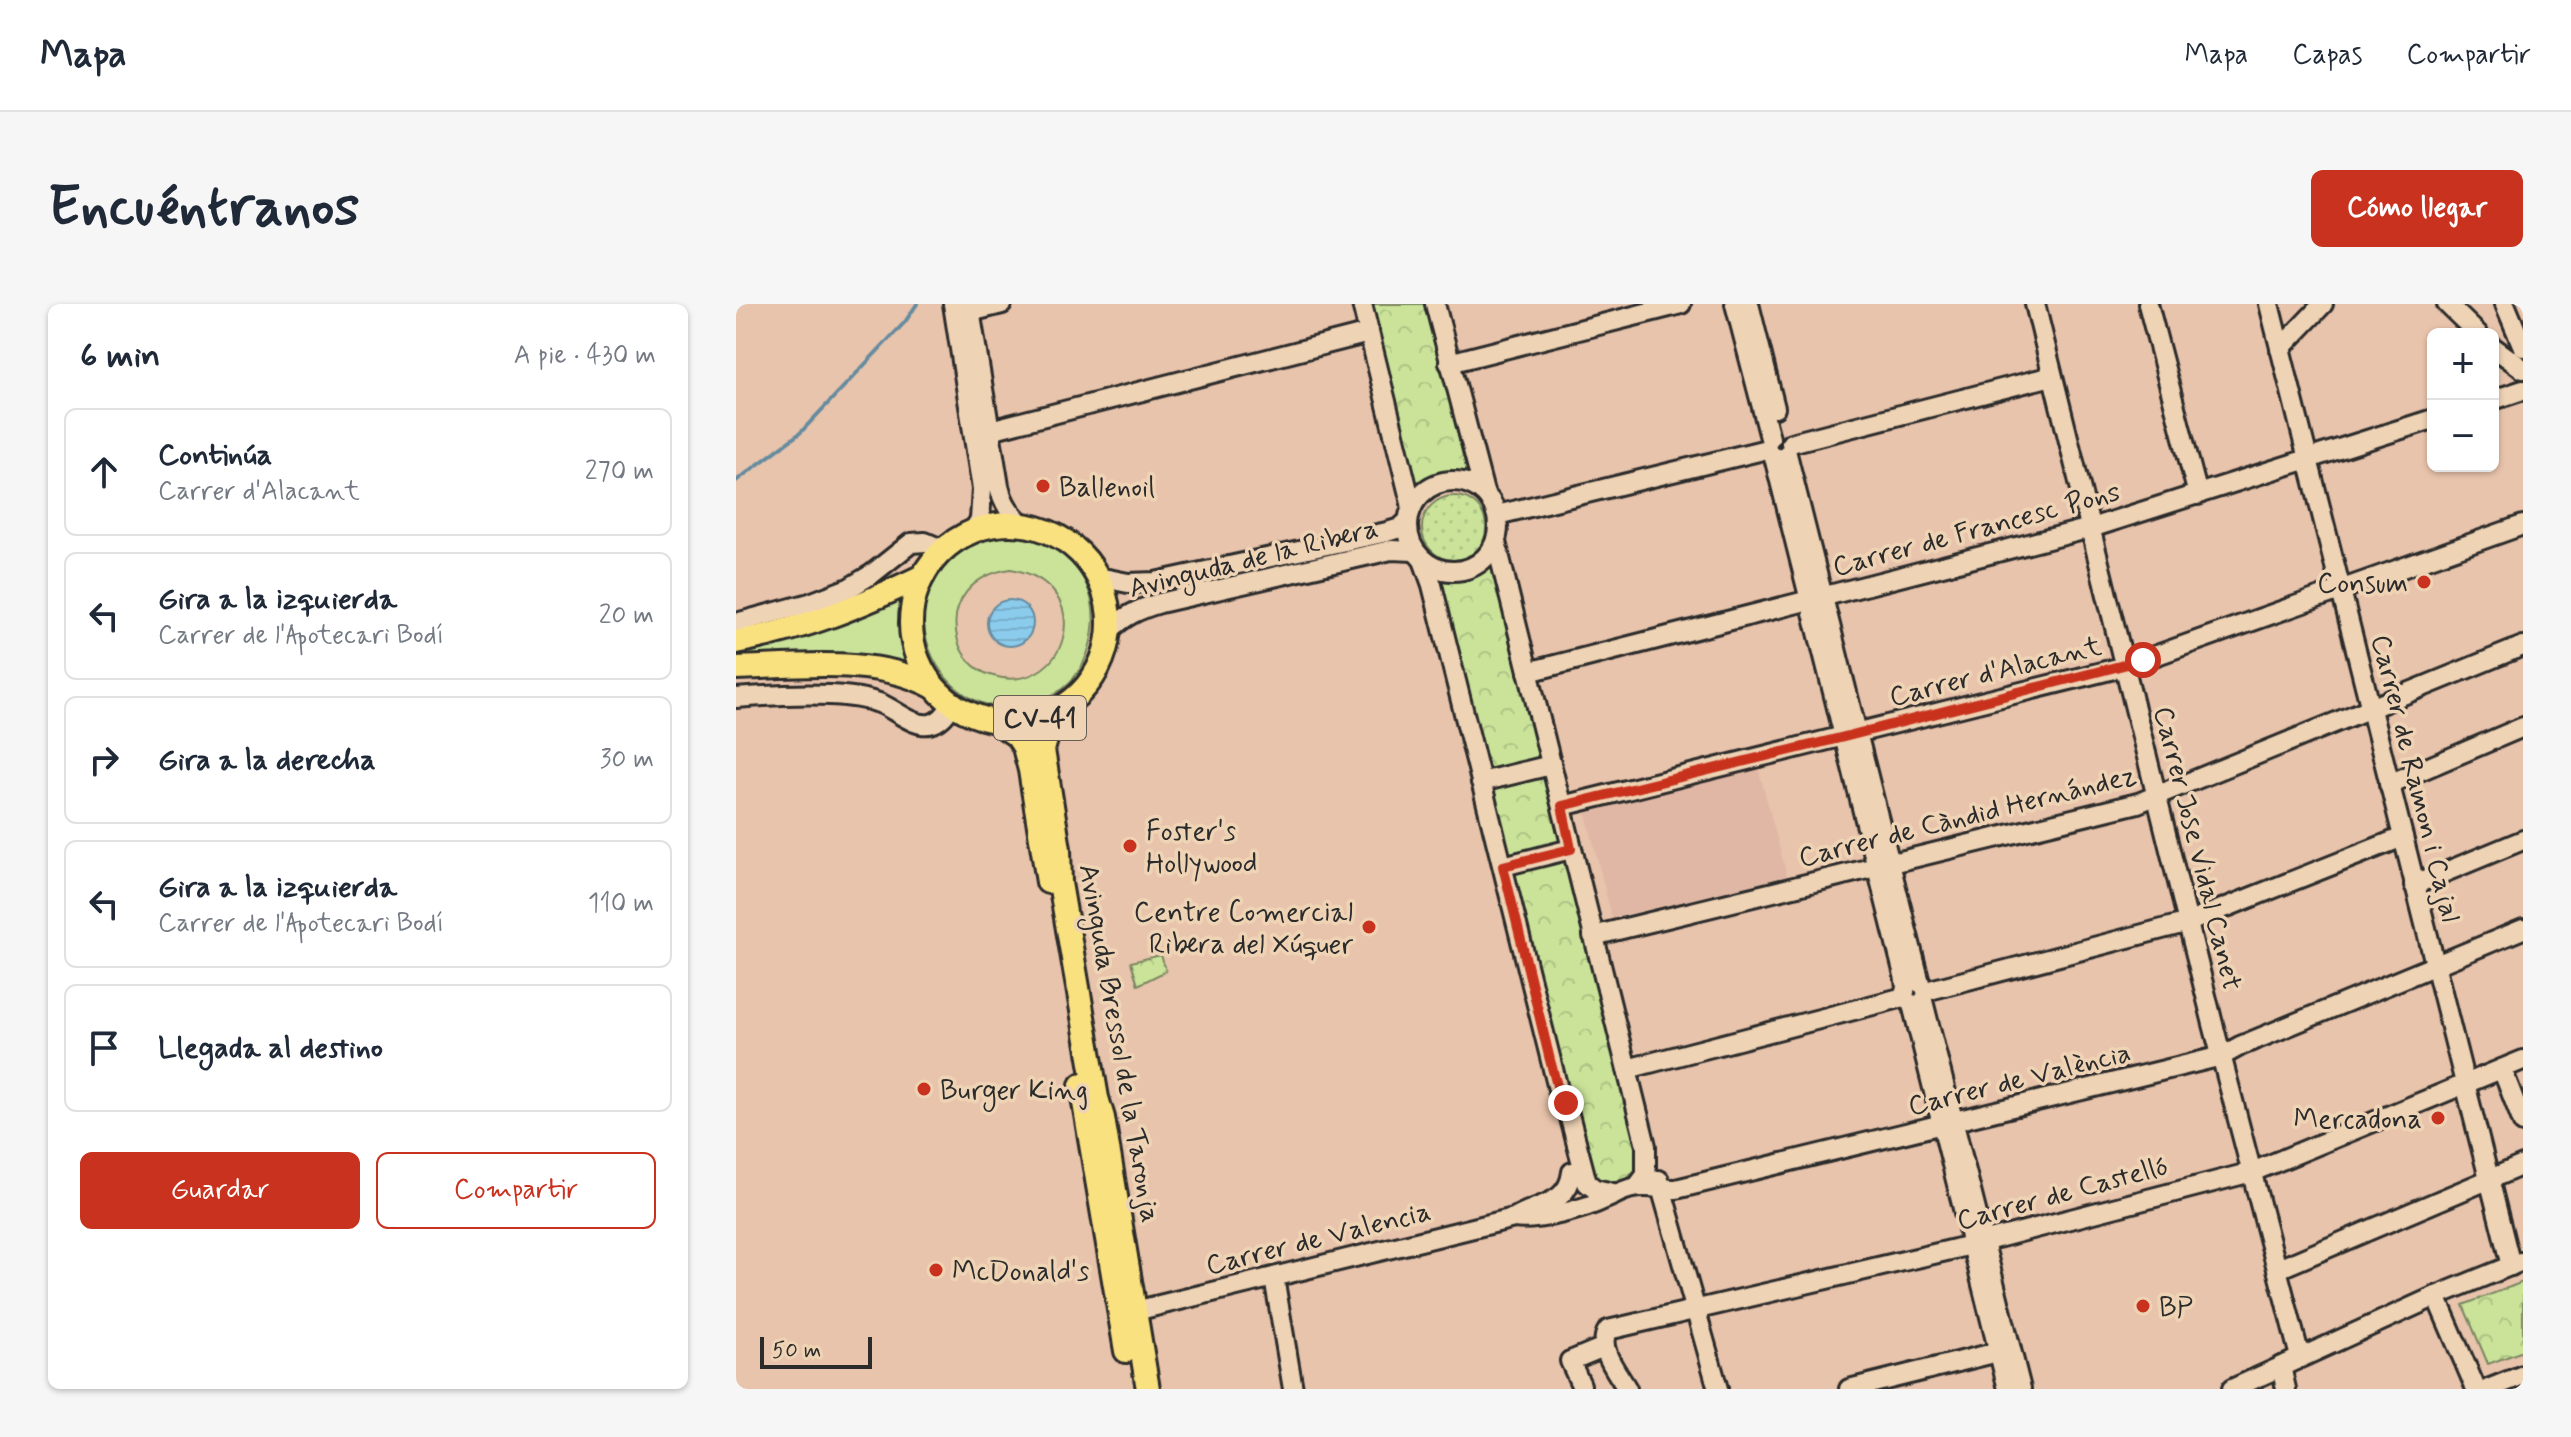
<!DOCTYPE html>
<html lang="es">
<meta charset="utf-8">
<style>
:root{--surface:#fff;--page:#f6f6f7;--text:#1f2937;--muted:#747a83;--line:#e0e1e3;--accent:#c8321e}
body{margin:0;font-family:Mynerve,sans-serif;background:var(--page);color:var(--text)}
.controls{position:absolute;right:24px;top:24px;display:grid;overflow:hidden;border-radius:12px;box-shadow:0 2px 6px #0004}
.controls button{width:72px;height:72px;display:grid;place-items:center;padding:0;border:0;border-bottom:2px solid var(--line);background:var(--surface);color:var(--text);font:40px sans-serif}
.scale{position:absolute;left:24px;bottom:20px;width:112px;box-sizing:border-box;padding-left:8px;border:4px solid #2b2b2b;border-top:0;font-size:22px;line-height:28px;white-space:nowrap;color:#2b2b2b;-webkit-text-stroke:6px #efd3b5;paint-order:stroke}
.stop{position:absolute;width:24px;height:24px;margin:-18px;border:6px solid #c8321e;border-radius:50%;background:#fff}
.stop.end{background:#c8321e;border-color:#fff;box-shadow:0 2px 8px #0008}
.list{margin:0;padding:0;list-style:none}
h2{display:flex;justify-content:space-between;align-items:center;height:104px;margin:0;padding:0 32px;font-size:34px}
h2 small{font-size:26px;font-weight:400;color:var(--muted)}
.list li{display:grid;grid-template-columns:52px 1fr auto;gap:24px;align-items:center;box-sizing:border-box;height:128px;margin:0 16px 16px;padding:0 16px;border:2px solid var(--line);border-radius:12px}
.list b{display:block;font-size:30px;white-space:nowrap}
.list p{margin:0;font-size:26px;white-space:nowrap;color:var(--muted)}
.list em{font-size:26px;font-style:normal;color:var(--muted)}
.actions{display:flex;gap:16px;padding:24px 32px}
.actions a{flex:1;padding:18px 0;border:2px solid var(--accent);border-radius:12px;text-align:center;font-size:28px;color:var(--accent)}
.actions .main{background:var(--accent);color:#fff}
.icon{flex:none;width:44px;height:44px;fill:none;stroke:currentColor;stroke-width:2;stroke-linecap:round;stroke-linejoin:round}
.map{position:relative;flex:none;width:1787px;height:1085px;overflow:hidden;border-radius:12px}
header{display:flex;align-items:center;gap:48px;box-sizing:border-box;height:112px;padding:0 40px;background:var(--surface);border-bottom:2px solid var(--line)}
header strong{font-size:38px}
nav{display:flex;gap:44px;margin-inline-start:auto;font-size:28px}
.intro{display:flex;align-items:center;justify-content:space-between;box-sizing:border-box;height:192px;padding:0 48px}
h1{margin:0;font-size:56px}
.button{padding:20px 36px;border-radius:12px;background:var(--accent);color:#fff;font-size:28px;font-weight:700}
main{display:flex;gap:48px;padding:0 48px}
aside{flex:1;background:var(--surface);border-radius:12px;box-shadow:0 2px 6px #0004}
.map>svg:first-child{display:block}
.built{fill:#e0b7a4}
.grass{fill:#cae399;stroke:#7a8762;stroke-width:2;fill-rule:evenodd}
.park{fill:url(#park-crowns);stroke:#7a8762;stroke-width:2}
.garden{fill:url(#garden-dots);stroke:#7a8762;stroke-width:2}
.water{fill:url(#water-rules);stroke:#658b9f;stroke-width:2}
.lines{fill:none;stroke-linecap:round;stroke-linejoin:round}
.stream{stroke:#658b9f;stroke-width:4}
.minor-casing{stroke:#2b2b2b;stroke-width:24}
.major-casing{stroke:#2b2b2b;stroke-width:28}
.minor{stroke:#efd3b5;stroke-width:18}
.major{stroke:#fae180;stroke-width:22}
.route{stroke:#c8321e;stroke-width:10}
.poi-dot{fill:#c8321e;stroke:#efd3b5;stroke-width:3}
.labels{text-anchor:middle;stroke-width:7;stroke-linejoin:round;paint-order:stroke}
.shield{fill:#efd3b5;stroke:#665d54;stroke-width:2}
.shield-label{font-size:26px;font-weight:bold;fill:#2b2b2b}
.poi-label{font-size:28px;fill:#2b2b2b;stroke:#efd3b5;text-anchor:start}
.street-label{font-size:28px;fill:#2b2b2b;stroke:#efd3b5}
</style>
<header>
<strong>Mapa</strong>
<nav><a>Mapa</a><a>Capas</a><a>Compartir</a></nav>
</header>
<div class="intro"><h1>Encuéntranos</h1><a class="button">Cómo llegar</a></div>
<main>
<aside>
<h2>6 min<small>A pie · 430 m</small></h2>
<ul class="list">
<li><svg class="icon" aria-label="ahead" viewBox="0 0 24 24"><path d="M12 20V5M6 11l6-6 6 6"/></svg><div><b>Continúa</b><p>Carrer d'Alacant</p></div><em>270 m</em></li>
<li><svg class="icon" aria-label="left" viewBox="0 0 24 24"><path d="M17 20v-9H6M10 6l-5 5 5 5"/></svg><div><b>Gira a la izquierda</b><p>Carrer de l'Apotecari Bodí</p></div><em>20 m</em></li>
<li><svg class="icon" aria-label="right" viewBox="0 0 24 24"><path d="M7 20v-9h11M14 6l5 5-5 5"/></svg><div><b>Gira a la derecha</b></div><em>30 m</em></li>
<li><svg class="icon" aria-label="left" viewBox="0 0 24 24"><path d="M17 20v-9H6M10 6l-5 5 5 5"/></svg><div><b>Gira a la izquierda</b><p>Carrer de l'Apotecari Bodí</p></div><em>110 m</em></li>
<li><svg class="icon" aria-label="arrive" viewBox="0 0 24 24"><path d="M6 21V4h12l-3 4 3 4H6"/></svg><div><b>Llegada al destino</b></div></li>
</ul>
<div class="actions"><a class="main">Guardar</a><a>Compartir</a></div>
</aside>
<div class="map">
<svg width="1787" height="1085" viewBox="0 0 1787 1085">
<defs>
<pattern id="park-crowns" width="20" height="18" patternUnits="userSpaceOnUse" patternTransform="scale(2)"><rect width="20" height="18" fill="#cae399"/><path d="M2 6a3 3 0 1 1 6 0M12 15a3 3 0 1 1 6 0" fill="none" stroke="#aec384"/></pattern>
<pattern id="garden-dots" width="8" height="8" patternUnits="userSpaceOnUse" patternTransform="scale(2)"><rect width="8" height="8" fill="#cae399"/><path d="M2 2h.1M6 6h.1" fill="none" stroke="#aec384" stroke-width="1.8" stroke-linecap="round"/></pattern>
<pattern id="water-rules" width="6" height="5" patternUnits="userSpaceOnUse" patternTransform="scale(2)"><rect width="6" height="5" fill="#8bcbec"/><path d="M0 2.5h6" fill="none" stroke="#78aecb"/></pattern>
</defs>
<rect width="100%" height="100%" fill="#e9c4ac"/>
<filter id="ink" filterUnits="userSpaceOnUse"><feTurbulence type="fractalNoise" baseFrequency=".0125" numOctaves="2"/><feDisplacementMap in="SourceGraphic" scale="16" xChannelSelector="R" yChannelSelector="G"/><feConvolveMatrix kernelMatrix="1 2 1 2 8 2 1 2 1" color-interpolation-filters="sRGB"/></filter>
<g filter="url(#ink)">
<!-- built -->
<polygon class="built" points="1022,463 1051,572 876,614 850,510 853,505"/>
<!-- grass -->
<g class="grass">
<path d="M265 231C274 232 286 231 295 234 352 252 372 307 347 360 339 376 324 388 308 395 204 444 121 268 265 231ZM275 265C365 281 331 396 254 371 239 366 226 352 222 337 211 297 238 270 275 265Z"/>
<polygon points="167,294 163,323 170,362 0,356 0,344 83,323"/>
</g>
<!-- park -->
<g class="park">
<polygon points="634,0 690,0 732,172 704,173 681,184"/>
<polygon points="753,259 757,265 904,859 892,874 878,882 856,877 801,671 704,284 705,275 709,273 732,272"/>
<polygon points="425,651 430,667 402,681 395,658"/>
<polygon points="1787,978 1787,1047 1752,1060 1727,1001"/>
</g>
<!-- garden -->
<circle class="garden" cx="718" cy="224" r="32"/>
<!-- water -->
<circle class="water" cx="274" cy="319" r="23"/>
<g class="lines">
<!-- stream -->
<polyline class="stream" points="0,177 64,129 169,18 181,0"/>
<defs>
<g id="minor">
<polyline points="217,0 246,185 244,216 236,228"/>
<path d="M233 0 263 182C267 199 274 209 287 221"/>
<polyline points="626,0 676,203"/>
<polyline points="699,0 748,188"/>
<polyline points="999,0 1034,134"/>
<polyline points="1013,0 1039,104"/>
<polyline points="1299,0 1477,720 1564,1053"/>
<polyline points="1412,0 1462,191"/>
<polyline points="1533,0 1775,962"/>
<polyline points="1711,0 1742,30"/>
<polyline points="1769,0 1787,43"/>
<polyline points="234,8 266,0"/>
<polyline points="1757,43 1787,65"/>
<polyline points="1544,45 1587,0"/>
<polyline points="713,59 945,0"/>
<polyline points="1757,96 1787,86"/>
<polyline points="254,126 633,29"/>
<polyline points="1055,139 1316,72"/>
<polyline points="1051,150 1184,679"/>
<polyline points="1038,153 1168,671 1170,682 1168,693"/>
<circle cx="717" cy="222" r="45"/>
<polyline points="761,211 1031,145"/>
<polyline points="760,238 910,842 910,871 901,883"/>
<polyline points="687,256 696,281 823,789 830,799 851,879 859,885 877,889"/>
<polyline points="362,273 392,279 419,278 651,228 664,224 672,217"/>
<polyline points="0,319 74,299 113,284 136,270 175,239 189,238 208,246"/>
<path d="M373 327C388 312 403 305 424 299L655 246 679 247"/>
<polyline points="792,368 1355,224 1697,115"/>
<path d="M0 394C39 391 107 386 143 399 159 405 177 423 194 420 205 418 211 408 217 400"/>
<polyline points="745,478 815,461"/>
<polyline points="1653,480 1787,423"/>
<polyline points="826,502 1390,362 1787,221"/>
<polyline points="767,562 835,545"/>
<polyline points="1678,581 1787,536"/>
<polyline points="857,632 1402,499 1787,342"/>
<polyline points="1190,687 1453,618 1667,533"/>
<polyline points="1187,697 1285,1085"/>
<polyline points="1176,700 1272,1085"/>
<polyline points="891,765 1168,693"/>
<polyline points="1766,765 1787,819"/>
<polyline points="923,876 982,1085"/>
<path d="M778 914C799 918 849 905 869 895 879 891 886 886 897 884 911 881 926 885 940 885L1486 752 1504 742 1787 625"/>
<polyline points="1542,965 1787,861"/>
<polyline points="538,973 557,1085"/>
<polyline points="1700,992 1740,1085"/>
<path d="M399 1007 778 914C801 899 832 902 836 868"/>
<polyline points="1545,1062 1550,1085"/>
<polyline points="845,1081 834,1057 868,1043"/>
<path d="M891 1085C882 1069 860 1043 872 1026L1219 945 1516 868 1787 756"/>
<polyline points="1113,1085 1262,1048"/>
<polyline points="1496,1085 1700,992 1784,958"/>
<polyline points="1752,1085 1787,1071"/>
</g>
<g id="major">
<circle cx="274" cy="319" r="99"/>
<path d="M0 338C69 325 124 302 187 272"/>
<path d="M0 364C63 362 141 352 198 383"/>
<polyline points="323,406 313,425 307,446 323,545 324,579 361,794 367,814 412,1085"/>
<polyline points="261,418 281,432 288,443 294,466 312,578"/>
<polyline points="345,781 390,1047"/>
</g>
</defs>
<!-- minor casing -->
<use href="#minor" class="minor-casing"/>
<!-- major casing -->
<use href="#major" class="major-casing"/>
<!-- minor -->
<use href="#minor" class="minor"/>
<!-- major -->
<use href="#major" class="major"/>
</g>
</g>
<g class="lines" filter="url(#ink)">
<!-- route -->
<polyline class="route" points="830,799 823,789 814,756 767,562 835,545 826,502 1108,433 1407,356"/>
</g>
<!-- markers -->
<g class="poi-dot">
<circle cx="307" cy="182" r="8"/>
<circle cx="1688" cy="278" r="8"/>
<circle cx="394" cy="542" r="8"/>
<circle cx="633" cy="623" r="8"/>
<circle cx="188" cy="785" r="8"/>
<circle cx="1702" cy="814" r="8"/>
<circle cx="200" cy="966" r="8"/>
<circle cx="1407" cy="1002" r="8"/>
</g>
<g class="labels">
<!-- shield labels -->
<rect class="shield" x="258" y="392" width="92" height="44" rx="6"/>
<g class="shield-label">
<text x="304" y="423">CV-41</text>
</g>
<!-- poi labels -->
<g class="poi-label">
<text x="323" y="192">Ballenoil</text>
<text x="1672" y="288" text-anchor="end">Consum</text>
<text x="410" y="536">Foster's<tspan x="410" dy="32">Hollywood</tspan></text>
<text x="617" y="617" text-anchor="end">Centre Comercial<tspan x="617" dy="32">Ribera del Xúquer</tspan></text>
<text x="204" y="795">Burger King</text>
<text x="1686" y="824" text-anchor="end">Mercadona</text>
<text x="216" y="976">McDonald's</text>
<text x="1423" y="1012">BP</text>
</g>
<!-- street labels -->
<g class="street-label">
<text transform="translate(1240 224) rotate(-15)" y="10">Carrer de Francesc Pons</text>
<text transform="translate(517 253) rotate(-14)" y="10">Avinguda de la Ribera</text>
<text transform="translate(1259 366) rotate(-14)" y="10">Carrer d'Alacant</text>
<text transform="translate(1681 474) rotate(76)" y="10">Carrer de Ramon i Cajal</text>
<text transform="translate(1231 511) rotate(-14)" y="10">Carrer de Càndid Hernández</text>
<text transform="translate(1463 544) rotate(76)" y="10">Carrer Jose Vidal Canet</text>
<text transform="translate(385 739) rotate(80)" y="10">Avinguda Bressol de la Taronja</text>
<text transform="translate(1283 774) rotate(-14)" y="10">Carrer de València</text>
<text transform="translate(1326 888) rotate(-15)" y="10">Carrer de Castelló</text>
<text transform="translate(582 933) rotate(-14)" y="10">Carrer de Valencia</text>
</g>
</g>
</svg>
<div class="controls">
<button>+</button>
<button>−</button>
</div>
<div class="scale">50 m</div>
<div class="stop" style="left:1407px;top:356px"></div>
<div class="stop end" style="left:830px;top:799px"></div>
</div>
</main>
